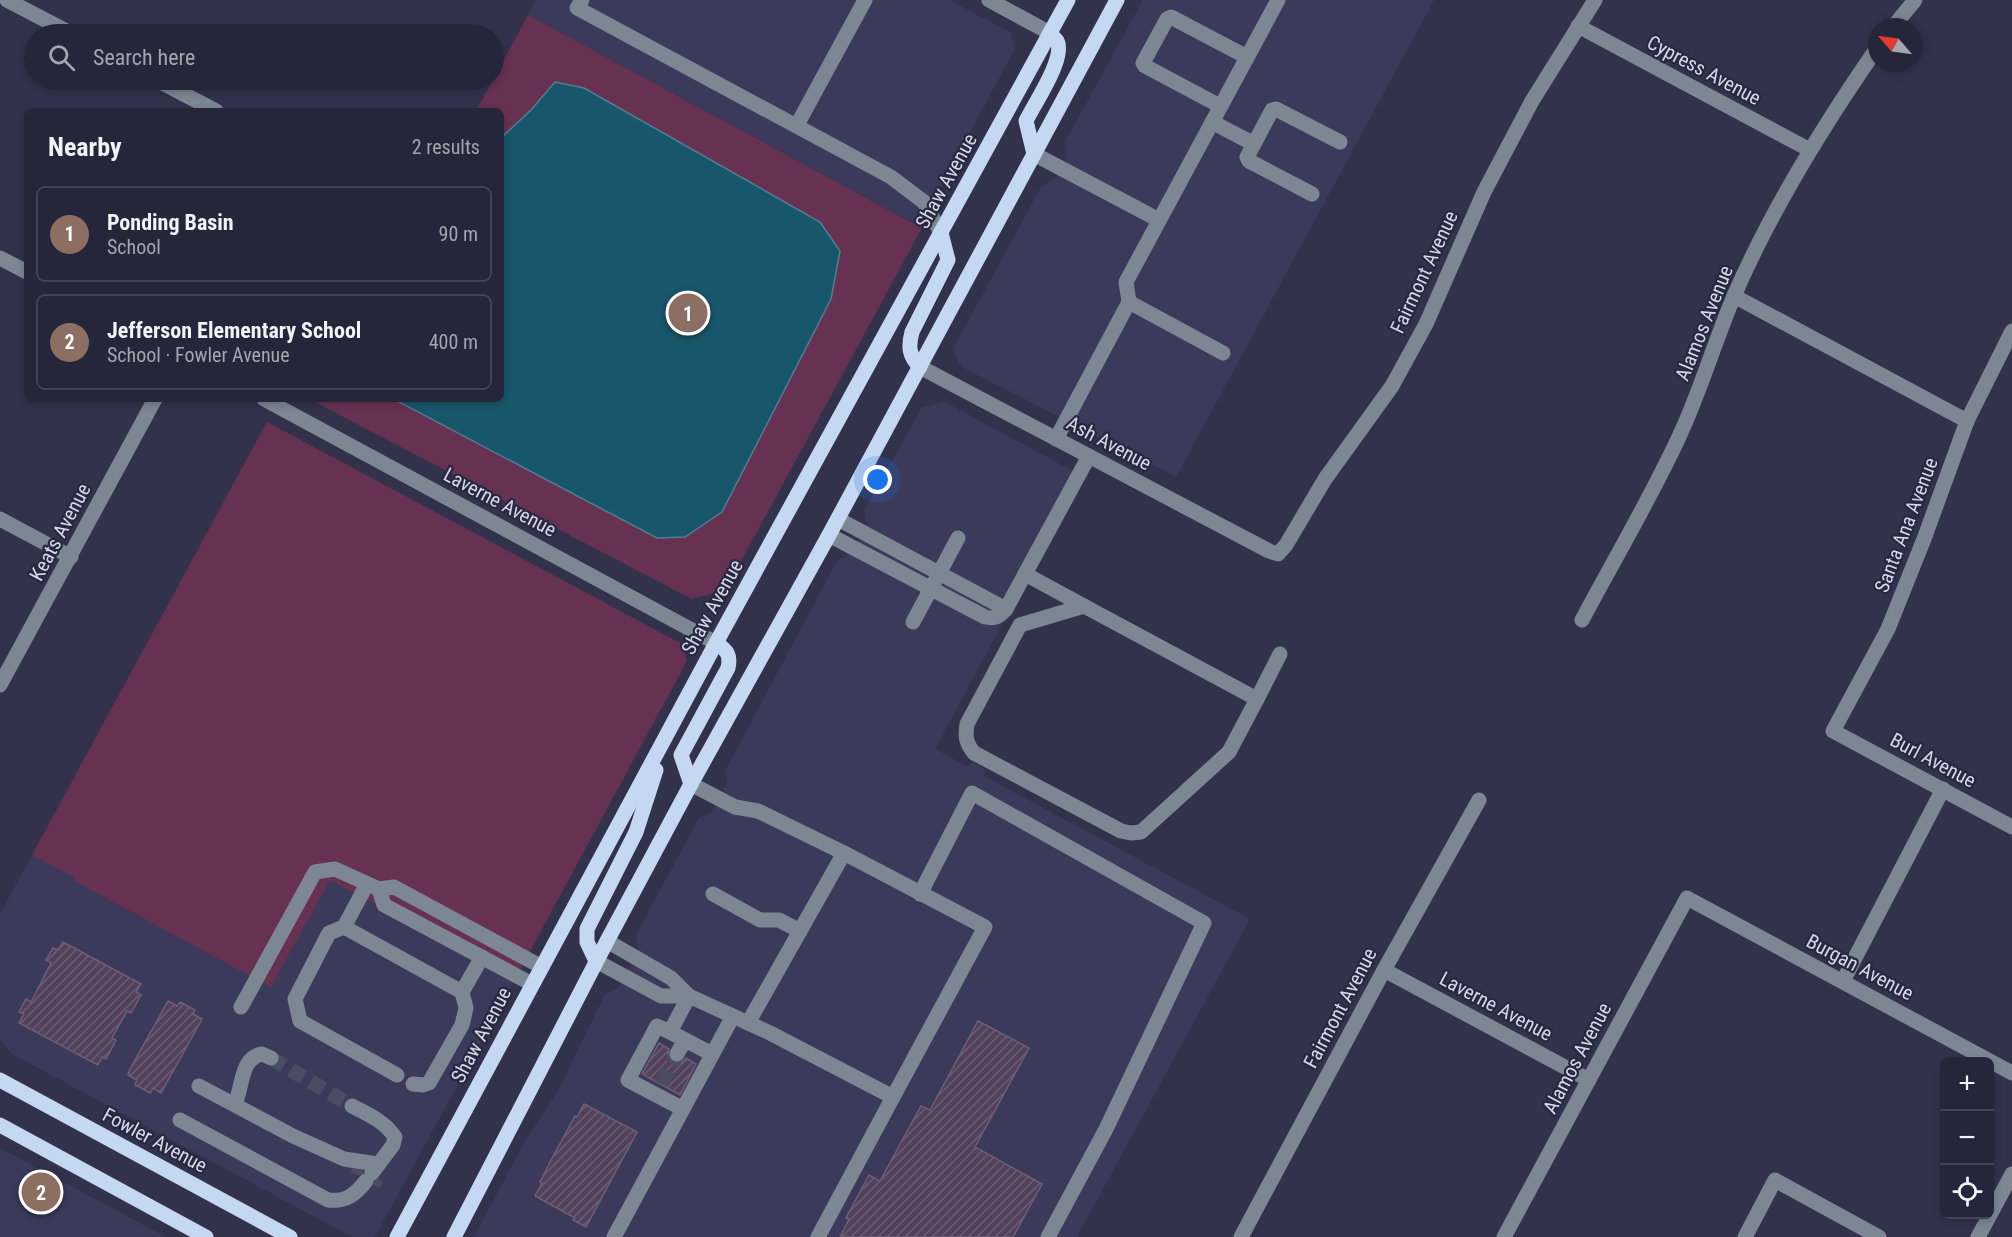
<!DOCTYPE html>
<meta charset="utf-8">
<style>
:root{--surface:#26263a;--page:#2e2e42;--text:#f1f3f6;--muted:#a4a5af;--line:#424354;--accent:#95b2f1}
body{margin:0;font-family:"Roboto Condensed",sans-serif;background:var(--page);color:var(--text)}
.controls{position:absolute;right:18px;bottom:18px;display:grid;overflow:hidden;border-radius:9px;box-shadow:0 3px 9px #0003}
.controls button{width:54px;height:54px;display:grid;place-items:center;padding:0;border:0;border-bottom:2px solid var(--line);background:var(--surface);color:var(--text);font:30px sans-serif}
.compass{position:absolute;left:1868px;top:18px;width:54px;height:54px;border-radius:50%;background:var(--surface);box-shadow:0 3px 9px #0003;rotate:298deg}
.you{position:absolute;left:878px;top:480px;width:21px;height:21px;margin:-15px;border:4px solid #fff;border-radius:50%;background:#1a73e8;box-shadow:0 0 0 9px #1a73e833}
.badge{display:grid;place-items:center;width:39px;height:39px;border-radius:50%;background:var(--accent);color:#fff;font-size:20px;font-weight:700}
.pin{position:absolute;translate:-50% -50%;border:3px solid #fff;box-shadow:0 2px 6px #0006}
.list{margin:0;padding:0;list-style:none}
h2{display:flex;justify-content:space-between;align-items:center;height:78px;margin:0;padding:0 24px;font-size:26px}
h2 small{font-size:20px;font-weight:400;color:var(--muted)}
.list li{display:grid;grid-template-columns:39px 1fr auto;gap:18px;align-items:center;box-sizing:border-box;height:96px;margin:0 12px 12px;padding:0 12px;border:2px solid var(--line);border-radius:9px}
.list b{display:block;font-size:22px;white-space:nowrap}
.list p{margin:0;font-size:20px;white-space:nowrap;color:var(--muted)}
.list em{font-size:20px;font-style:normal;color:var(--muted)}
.icon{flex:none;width:33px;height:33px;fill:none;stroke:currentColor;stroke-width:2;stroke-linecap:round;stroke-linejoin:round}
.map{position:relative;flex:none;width:2012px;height:1237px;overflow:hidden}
.search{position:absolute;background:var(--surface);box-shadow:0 3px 9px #0003;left:24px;top:24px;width:480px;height:66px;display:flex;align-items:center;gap:15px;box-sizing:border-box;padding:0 21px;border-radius:33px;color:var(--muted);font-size:22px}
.panel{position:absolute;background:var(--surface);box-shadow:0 3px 9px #0003;left:24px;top:108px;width:480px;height:294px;border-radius:9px}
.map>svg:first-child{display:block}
.built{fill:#3b3a5b}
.grass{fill:#673252}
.water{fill:#18576b;stroke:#517d91;stroke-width:1.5}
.building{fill:url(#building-hatch);stroke:#6f5d78;stroke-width:1.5}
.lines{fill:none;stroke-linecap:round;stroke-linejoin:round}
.minor-tunnel{stroke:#4b4b64;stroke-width:15;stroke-dasharray:15 8;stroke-linecap:butt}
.minor{stroke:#7d8793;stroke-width:15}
.major{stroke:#c4d8f1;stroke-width:15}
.labels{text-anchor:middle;stroke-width:4.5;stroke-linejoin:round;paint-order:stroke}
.street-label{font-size:20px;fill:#d7d7e9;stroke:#282842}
</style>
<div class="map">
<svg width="2012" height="1237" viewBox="0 0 2012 1237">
<defs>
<pattern id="building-hatch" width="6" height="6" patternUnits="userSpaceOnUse" patternTransform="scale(1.5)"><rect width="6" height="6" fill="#52415a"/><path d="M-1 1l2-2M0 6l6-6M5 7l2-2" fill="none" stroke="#6a5c72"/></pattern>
</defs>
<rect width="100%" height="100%" fill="#32324d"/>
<!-- built -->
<g class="built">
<polygon points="536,0 949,0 1010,32 1015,49 919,226 528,15"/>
<polygon points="1143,0 1434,0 1176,477 960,366 953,349 1041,187 1054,180 1067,156 1066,140"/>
<polygon points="945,402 1082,476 935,749 968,767 972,762 986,770 984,776 1250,919 1077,1237 474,1237 525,1141 558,1091 605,994 618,988 638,949 636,935 699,818 711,813 715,806 727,783 725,771 837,561 851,554 867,524 864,511 922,407"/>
<polygon points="32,855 75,878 74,881 271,986 330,879 515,979 377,1233 373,1237 352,1237 12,1054 0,1040 0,914"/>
<polygon points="0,1148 166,1237 0,1237"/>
</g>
<!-- grass -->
<g class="grass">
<polygon points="528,15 922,228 726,589 692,599 309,399 501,399 501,111 476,111"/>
<polygon points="267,422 682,644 687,661 515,979 330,880 271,987 74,881 75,878 32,855"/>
</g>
<!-- water -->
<polygon class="water" points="555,82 584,88 820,222 840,251 831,299 722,512 685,537 657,538 399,402 396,399 501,399 501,138 531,110"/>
<!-- building -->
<g class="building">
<polygon points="63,942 141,984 136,992 141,995 131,1013 127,1011 112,1038 116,1040 106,1059 102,1057 98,1065 19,1023 24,1014 19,1012 26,999 31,1002 51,963 46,960 53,948 58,950"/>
<polygon points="168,1001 177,1006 180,1002 195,1010 193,1014 202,1019 161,1093 153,1088 150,1093 135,1085 137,1080 128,1075 129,1071"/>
<polygon points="978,1021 1029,1048 975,1147 1042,1184 1013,1237 840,1237 849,1219 846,1218 869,1175 880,1181 921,1106 930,1110"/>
<polygon points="659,1043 669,1049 668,1058 673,1063 681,1063 686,1058 696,1064 680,1095 642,1074"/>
<polygon points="584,1104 637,1132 586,1227 573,1220 575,1218 535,1196 542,1183 540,1182 551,1160 575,1116 577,1117"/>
</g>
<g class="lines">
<!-- minor-tunnel -->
<g class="minor-tunnel">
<polyline points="271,1058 352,1106"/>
<polyline points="661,1084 677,1054"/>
<polyline points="357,1175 360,1169"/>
<polyline points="373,1185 377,1178"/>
</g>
<!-- minor -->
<g class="minor">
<polyline points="7,0 72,34"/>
<polyline points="582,0 577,8 891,177 924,202 941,233"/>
<polyline points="989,0 1050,33"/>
<polyline points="1578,26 1810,150"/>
<polyline points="1893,27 1915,0"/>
<polyline points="157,80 216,111"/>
<polyline points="1220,106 1145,66 1143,63 1167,19 1171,17 1247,57"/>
<polyline points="1212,122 1254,144"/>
<polyline points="797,125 865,0"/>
<polyline points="1034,154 1159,220"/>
<polyline points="1312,194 1249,161 1247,157 1272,110 1276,109 1340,142"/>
<polyline points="0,258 27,272"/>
<polyline points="1734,296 1967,421"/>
<polyline points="1129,302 1223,353"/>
<polyline points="2012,331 1967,421 1924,539 1888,629 1833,731 2012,827"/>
<polyline points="920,367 1269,551 1278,554 1286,545 1325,479 1392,386 1426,324 1484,192 1532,101 1595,0"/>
<polyline points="264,399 716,643"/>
<polyline points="1056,439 1129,302 1126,282 1278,0"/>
<polyline points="0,519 71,557"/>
<polyline points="838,519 1006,609"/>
<path d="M829 535 985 617C995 619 999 617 1006 609L1089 456"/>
<polyline points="1025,574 1084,606"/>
<path d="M1084 606 1257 699 1229 752 1141 832 1131 833 1121 831 974 753C966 743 965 737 967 724L1020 625Z"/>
<path d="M1582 620C1614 560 1649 501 1678 439 1700 393 1714 343 1734 296 1772 208 1823 126 1877 48"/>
<polyline points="913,622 958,538"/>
<polyline points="0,685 155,399"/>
<polyline points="1257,699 1280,654"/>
<polyline points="379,889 384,905 532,984"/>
<polyline points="713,894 760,920 779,920 800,931"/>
<polyline points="920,894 972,793 1204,923 1106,1129 1048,1237"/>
<polyline points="344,927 367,884"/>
<polyline points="596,961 661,996 689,996 671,978 607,941"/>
<polyline points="1384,970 1589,1080"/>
<polyline points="1843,981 1943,789"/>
<polyline points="241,1007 315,872 335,869 379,889 394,887 542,967"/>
<polyline points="748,1023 844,853"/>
<polyline points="670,1032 712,1054"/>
<polyline points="677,1054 685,1040"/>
<polyline points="397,1075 300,1021 295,999 329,933 344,927 462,992"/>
<polyline points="413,1084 423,1085 429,1083 462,1025 466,1008 462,992 482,957"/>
<polyline points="199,1086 293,1136 344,1159 377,1164"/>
<path d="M235 1104C243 1087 240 1058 262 1054L271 1058"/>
<path d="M352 1106C368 1114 384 1121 395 1137L393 1145 372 1173"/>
<polyline points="683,1109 628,1080 657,1026 670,1032 689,996 770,1033 893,1097 985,927 844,853 758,811 735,807 691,784"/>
<path d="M180 1120 328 1200C346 1202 355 1195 366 1181"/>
<polyline points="614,1237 733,1016"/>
<polyline points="818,1237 893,1097"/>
<polyline points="1241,1237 1384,970 1479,800"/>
<polyline points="1504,1237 1687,898 2012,1073"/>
<polyline points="1745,1237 1775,1180 1879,1237"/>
<polyline points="1978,1237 2012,1174"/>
</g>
<!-- major -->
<g class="major">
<path d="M1034 154 1026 121C1034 104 1066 58 1057 41 1055 38 1052 36 1050 33"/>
<path d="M920 367C909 356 908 347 912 332L948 260 941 233"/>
<path d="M691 784 681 755 728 668C731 655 727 650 716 643"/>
<polyline points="596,961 587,942 587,929 636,832 656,770"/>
<polyline points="0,1080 290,1237"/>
<polyline points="0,1125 206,1237"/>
<polyline points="397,1237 716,643 1068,0"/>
<polyline points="454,1237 607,941 691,784 829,535 1117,0"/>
</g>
</g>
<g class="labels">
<!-- street labels -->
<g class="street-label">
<text transform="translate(1704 70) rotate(28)" y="7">Cypress Avenue</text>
<text transform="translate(946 181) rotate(-61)" y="7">Shaw Avenue</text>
<text transform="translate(1424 272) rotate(-65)" y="7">Fairmont Avenue</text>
<text transform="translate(1704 323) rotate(-68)" y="7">Alamos Avenue</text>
<text transform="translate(1109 443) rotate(28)" y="7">Ash Avenue</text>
<text transform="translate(500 502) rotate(28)" y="7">Laverne Avenue</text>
<text transform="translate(1906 525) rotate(-69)" y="7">Santa Ana Avenue</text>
<text transform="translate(60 532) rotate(-62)" y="7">Keats Avenue</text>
<text transform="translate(712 607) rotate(-61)" y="7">Shaw Avenue</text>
<text transform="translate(1933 760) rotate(28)" y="7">Burl Avenue</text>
<text transform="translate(1860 967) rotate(28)" y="7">Burgan Avenue</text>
<text transform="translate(1496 1006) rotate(28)" y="7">Laverne Avenue</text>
<text transform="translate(1340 1008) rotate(-62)" y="7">Fairmont Avenue</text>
<text transform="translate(481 1035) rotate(-62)" y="7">Shaw Avenue</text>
<text transform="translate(1577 1058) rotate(-62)" y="7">Alamos Avenue</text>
<text transform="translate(155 1140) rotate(28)" y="7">Fowler Avenue</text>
</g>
</g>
</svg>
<div class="controls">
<button>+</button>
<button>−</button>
<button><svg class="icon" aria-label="locate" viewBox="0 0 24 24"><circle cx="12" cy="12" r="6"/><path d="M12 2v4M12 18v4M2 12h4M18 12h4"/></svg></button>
</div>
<svg class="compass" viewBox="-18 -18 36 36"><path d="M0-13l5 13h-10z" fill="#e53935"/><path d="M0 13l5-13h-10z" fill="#a4a5af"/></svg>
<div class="you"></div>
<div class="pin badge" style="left:688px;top:313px;background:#8d6e63">1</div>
<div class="pin badge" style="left:41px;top:1192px;background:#8d6e63">2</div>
<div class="search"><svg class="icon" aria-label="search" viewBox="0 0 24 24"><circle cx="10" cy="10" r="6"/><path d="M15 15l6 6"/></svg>Search here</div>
<section class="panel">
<h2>Nearby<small>2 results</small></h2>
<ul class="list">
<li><span class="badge" style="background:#8d6e63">1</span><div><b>Ponding Basin</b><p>School</p></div><em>90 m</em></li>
<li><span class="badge" style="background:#8d6e63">2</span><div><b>Jefferson Elementary School</b><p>School · Fowler Avenue</p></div><em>400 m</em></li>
</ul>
</section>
</div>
